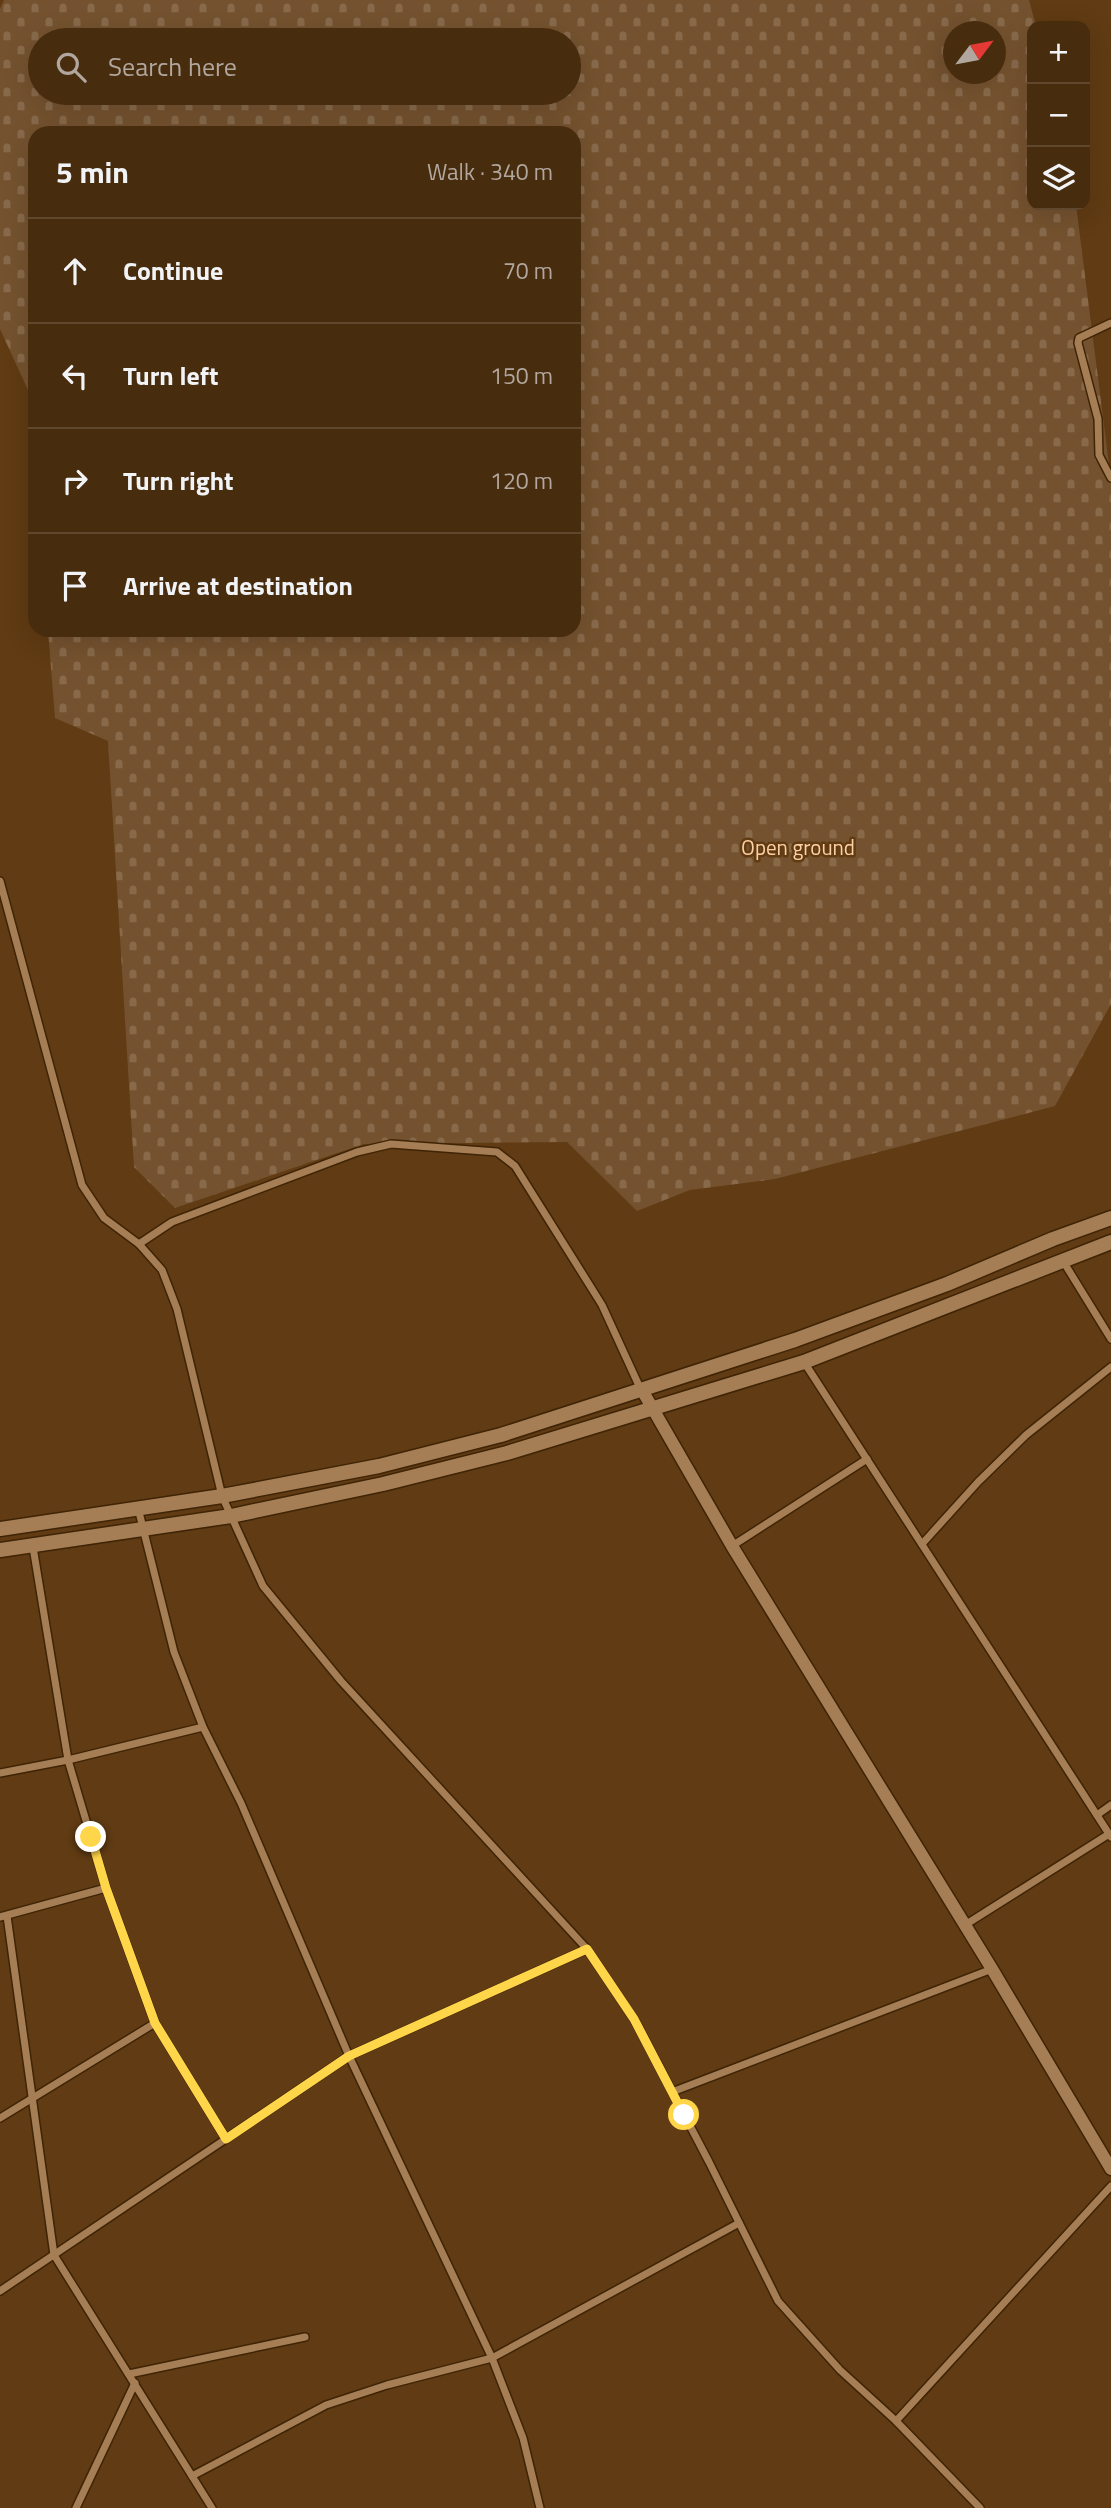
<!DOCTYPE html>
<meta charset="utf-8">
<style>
:root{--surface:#482c0e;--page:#52381c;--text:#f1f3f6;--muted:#b1a79e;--line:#60482e}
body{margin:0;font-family:"Titillium Web",sans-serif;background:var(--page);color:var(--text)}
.controls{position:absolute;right:21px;top:21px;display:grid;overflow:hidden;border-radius:14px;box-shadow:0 7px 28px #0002}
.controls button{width:63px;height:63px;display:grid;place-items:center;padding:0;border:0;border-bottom:2px solid var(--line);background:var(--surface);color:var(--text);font:35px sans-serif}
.compass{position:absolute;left:943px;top:21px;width:63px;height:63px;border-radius:50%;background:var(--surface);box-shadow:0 7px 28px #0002;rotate:58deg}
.stop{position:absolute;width:21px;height:21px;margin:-16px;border:5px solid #ffd54a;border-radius:50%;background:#fff}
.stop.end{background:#ffd54a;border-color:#fff;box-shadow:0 2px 7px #0008}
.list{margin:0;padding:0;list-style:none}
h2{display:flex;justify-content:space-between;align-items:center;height:91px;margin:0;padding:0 28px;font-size:30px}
h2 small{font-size:23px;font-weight:400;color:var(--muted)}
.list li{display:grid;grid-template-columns:46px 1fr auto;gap:21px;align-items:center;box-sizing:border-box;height:105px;padding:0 28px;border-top:2px solid var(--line)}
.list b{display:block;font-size:26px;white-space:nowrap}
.list em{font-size:23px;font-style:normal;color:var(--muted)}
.icon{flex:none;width:38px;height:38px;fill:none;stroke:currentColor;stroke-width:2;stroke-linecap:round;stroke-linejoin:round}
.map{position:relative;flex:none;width:1111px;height:2508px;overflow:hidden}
.search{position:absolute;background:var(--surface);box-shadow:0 7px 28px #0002;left:28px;top:28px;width:553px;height:77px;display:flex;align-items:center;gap:18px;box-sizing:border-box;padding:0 24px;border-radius:38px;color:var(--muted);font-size:26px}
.panel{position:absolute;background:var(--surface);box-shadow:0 7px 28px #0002;left:28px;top:126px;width:553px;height:511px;border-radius:21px}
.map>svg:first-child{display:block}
.cemetery{fill:url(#cemetery-stones);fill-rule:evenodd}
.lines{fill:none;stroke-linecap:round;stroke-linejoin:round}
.minor-casing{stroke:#3f2405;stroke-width:10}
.tertiary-casing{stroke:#3f2405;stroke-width:15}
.secondary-casing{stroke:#3f2405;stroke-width:17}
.minor{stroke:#a67e56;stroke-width:7}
.tertiary{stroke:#a67e56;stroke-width:12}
.secondary{stroke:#a67e56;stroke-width:14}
.route{stroke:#ffd54a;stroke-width:9}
.labels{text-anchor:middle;stroke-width:5;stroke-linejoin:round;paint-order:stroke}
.park-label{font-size:21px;fill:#fed1a5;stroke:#603b13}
</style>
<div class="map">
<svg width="1111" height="2508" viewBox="0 0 1111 2508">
<defs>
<pattern id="cemetery-stones" width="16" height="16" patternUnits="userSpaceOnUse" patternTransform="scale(1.75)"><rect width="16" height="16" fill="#74522f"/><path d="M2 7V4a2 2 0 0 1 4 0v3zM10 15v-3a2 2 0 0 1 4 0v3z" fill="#886a4b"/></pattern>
</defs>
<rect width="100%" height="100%" fill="#603b13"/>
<!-- cemetery -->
<path class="cemetery" d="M4 0H1029L1036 26H1032V205H1076L1111 480V1004L1055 1106 775 1179 690 1190 637 1211 567 1142 364 1144 175 1208 134 1167 108 741 55 718 48 630H574V133H35V478L28 390 0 329V9ZM954 32H996V74H954ZM40 40H569V93H40Z"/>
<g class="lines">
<defs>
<g id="minor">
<polyline points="1111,323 1079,338 1078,343 1098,419 1099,455 1111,478"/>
<polyline points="0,881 82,1185 104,1218 139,1244 162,1270 177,1309 222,1496 263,1586 341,1681 587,1949 634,2019 709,2162 778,2301 840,2370 896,2421 980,2508"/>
<polyline points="139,1244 172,1222 357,1152 391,1144 497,1152 515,1166 602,1305 641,1390"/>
<polyline points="1063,1261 1111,1339"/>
<polyline points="804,1362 1111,1837"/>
<polyline points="138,1508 174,1652 203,1727 241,1803 349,2056 492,2358 523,2438 540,2508"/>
<polyline points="922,1544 978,1482 1026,1435 1111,1367"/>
<polyline points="732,1546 867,1459"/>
<polyline points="33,1547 68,1760 106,1888 155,2023 226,2139"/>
<polyline points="0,1773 68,1760 203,1727"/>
<polyline points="1097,1815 1111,1805"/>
<polyline points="7,1916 54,2255 212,2508"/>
<polyline points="0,1917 106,1888"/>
<polyline points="965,1925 1109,1834"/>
<polyline points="672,2092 992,1969"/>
<polyline points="0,2118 155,2023"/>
<polyline points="0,2291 349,2056 587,1949"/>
<polyline points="129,2374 305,2337"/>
<polyline points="896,2421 1111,2186"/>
<polyline points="192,2476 326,2405 387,2385 492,2358 739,2223"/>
<polyline points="76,2508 135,2383"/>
</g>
<polyline id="tertiary" points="642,1390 732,1546 992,1969 1111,2169"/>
<g id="secondary">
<polyline points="0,1529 222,1496 379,1466 501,1435 795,1340 947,1284 1053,1239 1111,1218"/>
<polyline points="0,1550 231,1516 383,1484 507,1453 804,1362 1111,1242"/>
</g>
</defs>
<!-- minor casing -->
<use href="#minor" class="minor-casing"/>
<!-- tertiary casing -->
<use href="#tertiary" class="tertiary-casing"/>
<!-- secondary casing -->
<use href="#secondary" class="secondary-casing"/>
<!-- minor -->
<use href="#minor" class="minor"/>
<!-- tertiary -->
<use href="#tertiary" class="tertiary"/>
<!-- secondary -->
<use href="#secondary" class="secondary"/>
</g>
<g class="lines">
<!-- route -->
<polyline class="route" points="91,1837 106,1888 155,2023 226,2139 349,2056 587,1949 634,2019 684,2115"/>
</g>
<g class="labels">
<!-- park labels -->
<g class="park-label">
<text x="798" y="855">Open ground</text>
</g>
</g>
</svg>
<div class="controls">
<button>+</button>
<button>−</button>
<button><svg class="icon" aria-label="layers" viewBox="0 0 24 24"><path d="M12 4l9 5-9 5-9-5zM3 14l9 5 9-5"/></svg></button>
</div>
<svg class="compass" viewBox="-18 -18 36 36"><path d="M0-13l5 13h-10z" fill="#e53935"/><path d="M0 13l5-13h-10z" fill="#b1a79e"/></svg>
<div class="stop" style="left:684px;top:2115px"></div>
<div class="stop end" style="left:91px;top:1837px"></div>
<div class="search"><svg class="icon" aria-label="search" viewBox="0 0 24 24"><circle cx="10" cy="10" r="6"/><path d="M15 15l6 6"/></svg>Search here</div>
<section class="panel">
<h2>5 min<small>Walk · 340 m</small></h2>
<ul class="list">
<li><svg class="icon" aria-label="ahead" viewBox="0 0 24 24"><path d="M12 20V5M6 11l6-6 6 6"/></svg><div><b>Continue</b></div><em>70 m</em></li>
<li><svg class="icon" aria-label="left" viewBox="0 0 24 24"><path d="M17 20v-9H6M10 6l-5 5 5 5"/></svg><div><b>Turn left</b></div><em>150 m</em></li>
<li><svg class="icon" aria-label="right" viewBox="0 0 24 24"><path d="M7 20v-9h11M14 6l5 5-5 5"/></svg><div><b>Turn right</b></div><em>120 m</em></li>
<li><svg class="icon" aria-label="arrive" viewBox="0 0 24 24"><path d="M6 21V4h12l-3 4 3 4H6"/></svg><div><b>Arrive at destination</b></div></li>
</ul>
</section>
</div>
